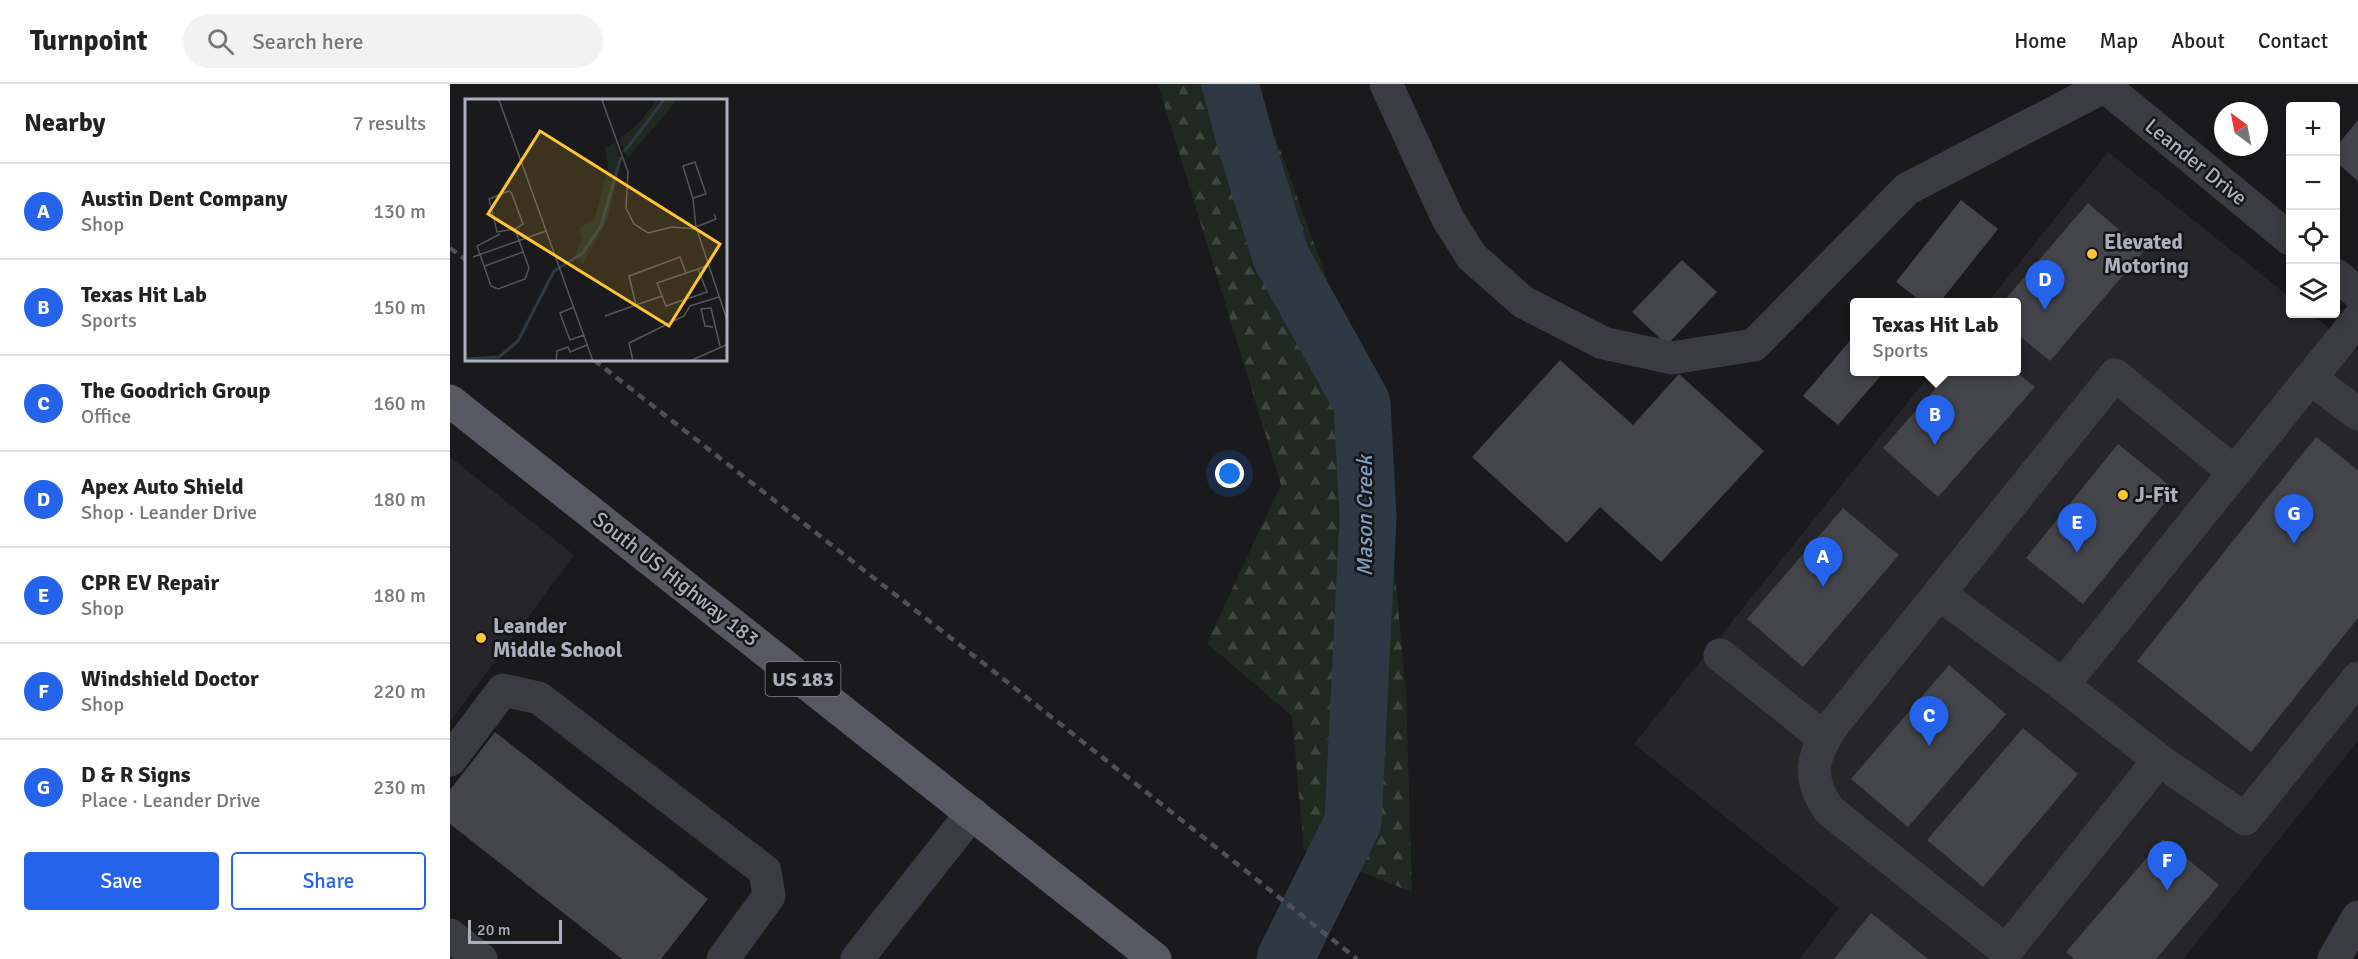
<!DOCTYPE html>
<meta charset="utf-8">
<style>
:root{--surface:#fff;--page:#f2f2f2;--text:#222;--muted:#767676;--line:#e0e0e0;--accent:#2563eb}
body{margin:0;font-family:Signika,sans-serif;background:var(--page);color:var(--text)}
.controls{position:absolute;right:18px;top:18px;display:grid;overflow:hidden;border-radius:6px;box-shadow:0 3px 15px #0003}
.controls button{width:54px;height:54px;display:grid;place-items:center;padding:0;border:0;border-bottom:2px solid var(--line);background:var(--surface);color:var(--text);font:30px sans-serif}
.compass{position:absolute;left:1764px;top:18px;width:54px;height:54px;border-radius:50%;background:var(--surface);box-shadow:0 3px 15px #0003;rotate:328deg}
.scale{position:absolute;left:18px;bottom:15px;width:94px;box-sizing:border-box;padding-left:6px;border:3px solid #acb0be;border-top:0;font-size:16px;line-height:21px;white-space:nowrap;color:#acb0be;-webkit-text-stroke:4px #151518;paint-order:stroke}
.you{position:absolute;left:780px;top:390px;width:21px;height:21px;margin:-15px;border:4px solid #fff;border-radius:50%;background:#1a73e8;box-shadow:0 0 0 9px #1a73e833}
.badge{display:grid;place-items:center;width:39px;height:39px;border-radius:50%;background:var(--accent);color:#fff;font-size:20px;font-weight:700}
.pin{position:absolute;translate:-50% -50px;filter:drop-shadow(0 2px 3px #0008)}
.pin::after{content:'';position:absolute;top:32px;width:21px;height:18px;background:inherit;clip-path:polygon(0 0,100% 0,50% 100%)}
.popup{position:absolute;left:1400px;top:214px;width:171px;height:78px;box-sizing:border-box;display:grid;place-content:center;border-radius:6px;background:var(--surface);filter:drop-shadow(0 2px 4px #0005);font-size:20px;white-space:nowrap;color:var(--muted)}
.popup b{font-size:22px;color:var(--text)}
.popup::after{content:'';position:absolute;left:50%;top:100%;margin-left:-12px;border:12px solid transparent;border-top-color:var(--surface)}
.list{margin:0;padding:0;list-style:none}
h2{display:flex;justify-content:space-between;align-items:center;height:78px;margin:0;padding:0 24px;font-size:26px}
h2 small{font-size:20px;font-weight:400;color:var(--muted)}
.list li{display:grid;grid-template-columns:39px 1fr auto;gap:18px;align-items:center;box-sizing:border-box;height:96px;padding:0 24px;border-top:2px solid var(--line)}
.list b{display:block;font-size:22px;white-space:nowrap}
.list p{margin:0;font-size:20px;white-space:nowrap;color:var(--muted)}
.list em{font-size:20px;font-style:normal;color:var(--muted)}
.actions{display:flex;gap:12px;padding:18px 24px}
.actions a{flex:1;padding:14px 0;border:2px solid var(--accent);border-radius:6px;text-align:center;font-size:21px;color:var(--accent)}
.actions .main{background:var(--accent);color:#fff}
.icon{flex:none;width:33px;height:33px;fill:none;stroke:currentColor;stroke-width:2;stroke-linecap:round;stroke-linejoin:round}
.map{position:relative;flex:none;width:1908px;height:875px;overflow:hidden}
header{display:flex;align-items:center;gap:36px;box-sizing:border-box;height:84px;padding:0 30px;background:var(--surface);border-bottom:2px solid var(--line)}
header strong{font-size:28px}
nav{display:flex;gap:33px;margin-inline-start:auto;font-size:21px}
.search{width:420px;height:54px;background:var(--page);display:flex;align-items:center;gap:15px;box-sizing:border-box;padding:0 21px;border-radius:33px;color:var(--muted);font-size:22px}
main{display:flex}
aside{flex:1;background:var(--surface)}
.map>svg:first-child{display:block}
.built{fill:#26262a}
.forest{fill:url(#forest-firs)}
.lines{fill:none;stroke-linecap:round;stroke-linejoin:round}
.river{stroke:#2e3943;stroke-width:57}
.building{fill:#44454a}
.minor{stroke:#3b3c43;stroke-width:33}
.major{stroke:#575862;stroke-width:33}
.rail{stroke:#4e5058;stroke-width:4.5;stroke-dasharray:8 6;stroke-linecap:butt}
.poi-dot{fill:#ffc530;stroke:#151518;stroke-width:2}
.labels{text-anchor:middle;stroke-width:5;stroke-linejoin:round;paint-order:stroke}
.shield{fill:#151518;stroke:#7f828c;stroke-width:1.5}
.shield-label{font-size:20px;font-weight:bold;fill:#acb0be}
.street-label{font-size:21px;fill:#acb0be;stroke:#151518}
.poi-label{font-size:21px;font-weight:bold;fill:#acb0be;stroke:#151518;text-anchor:start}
.water-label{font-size:22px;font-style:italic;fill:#819dbb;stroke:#151518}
.inset-river{fill:none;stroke:#2e3943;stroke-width:3}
.inset-road{fill:none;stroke:#54565d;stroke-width:1.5}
.view{fill:#ffc530;fill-opacity:0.15;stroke:#ffc530;stroke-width:3}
.inset-edge{fill:none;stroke:#acb0be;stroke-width:3}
</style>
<header>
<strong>Turnpoint</strong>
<div class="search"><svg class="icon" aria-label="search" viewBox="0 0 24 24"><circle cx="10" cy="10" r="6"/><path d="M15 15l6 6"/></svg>Search here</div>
<nav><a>Home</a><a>Map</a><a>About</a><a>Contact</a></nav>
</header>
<main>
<aside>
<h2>Nearby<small>7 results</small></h2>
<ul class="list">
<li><span class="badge">A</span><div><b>Austin Dent Company</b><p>Shop</p></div><em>130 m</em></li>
<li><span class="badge">B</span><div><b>Texas Hit Lab</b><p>Sports</p></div><em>150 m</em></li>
<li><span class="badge">C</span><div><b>The Goodrich Group</b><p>Office</p></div><em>160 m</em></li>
<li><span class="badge">D</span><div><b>Apex Auto Shield</b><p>Shop · Leander Drive</p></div><em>180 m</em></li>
<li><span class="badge">E</span><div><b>CPR EV Repair</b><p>Shop</p></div><em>180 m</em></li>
<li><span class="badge">F</span><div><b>Windshield Doctor</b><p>Shop</p></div><em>220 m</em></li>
<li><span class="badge">G</span><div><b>D &amp; R Signs</b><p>Place · Leander Drive</p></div><em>230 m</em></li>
</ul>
<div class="actions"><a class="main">Save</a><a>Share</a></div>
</aside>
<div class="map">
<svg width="1908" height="875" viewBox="0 0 1908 875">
<defs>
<pattern id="forest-firs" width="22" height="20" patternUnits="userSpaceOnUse" patternTransform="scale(1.5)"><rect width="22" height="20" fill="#1f2921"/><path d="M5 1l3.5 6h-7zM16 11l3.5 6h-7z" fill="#3d463f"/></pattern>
</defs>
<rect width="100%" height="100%" fill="#1a1a1d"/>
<!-- built -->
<g class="built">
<polygon points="1658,68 1840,213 1840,230 1861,230 1908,267 1908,657 1733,875 1349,875 1389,824 1184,660 1482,288 1566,288 1566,218 1538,218"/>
<polygon points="0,373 124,471 0,638"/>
</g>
<!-- forest -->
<polygon class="forest" points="708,0 806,0 931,344 956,609 962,808 854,766 842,632 757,559 831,401"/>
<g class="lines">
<!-- river -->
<polyline class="river" points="780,0 797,63 831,173 912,319 918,433 903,738 835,875"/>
</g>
<!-- building -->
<g class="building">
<polygon points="1908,36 1908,97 1886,78 1886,63"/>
<polygon points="1511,116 1548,145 1490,218 1472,218 1446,198"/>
<polygon points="1638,119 1694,167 1600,277 1566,249 1566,218 1553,218"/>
<polygon points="1232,176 1267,208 1217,261 1182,228"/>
<polygon points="1404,252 1404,288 1434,288 1388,341 1353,312"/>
<polygon points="1110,276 1183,341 1229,290 1314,367 1211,478 1150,423 1117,459 1022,373"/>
<polygon points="1500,288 1567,288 1585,303 1488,413 1433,364"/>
<polygon points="1866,353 1908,386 1908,534 1801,668 1687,577"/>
<polygon points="1668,360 1725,406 1633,520 1576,474"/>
<polygon points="1393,424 1449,471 1353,583 1297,535"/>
<polygon points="1499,581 1556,630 1458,743 1401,695"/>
<polygon points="1573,644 1628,690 1533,803 1477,756"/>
<polygon points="45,648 258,815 211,875 172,875 0,740 0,706"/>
<polygon points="1713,755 1769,801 1706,875 1624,875 1616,868"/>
<polygon points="1421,829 1478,875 1384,875"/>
</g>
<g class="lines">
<!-- minor -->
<g class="minor">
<polyline points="936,0 998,135 1022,173 1073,218 1153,259 1222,274 1304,261 1457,105 1655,2"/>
<polyline points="1652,0 1840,155"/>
<polyline points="1886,191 1908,209"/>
<polyline points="1908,235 1613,601 1709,676 1795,735 1908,594"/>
<polyline points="1860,294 1908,330"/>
<polyline points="1489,510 1613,601"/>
<polyline points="1270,571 1374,654"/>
<polyline points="0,676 53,606 89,614 315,787 319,812 273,875"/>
<path d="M1709 676 1556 867 1379 726C1356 692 1362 673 1383 641L1665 291 1784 388"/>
<polyline points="0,851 31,875"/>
<polyline points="407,875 522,729"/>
<polyline points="1884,875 1908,833"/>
</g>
<!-- major -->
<polyline class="major" points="0,317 705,875"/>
<!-- rail -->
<g class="rail">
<polyline points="0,164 16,176"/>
<polyline points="144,276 542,586 907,875"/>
</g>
</g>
<!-- markers -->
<g class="poi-dot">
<circle cx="1642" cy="170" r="6"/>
<circle cx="1673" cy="411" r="6"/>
<circle cx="31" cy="554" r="6"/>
</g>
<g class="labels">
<!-- shield labels -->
<rect class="shield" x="315.5" y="578" width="75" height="34" rx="4.5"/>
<g class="shield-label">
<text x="353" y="602">US 183</text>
</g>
<!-- street labels -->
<g class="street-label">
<text transform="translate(1746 78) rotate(39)" y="7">Leander Drive</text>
<text transform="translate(226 495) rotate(38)" y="7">South US Highway 183</text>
</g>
<!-- poi labels -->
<g class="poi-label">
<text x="1654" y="165">Elevated<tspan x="1654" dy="24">Motoring</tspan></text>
<text x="1685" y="418">J-Fit</text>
<text x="43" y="549">Leander<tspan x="43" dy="24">Middle School</tspan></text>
</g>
<!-- water labels -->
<g class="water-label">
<text transform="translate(914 432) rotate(-90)" y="8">Mason Creek</text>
</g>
</g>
<!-- overview -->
<g transform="translate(15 15)">
<rect width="262" height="262" fill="#1a1a1d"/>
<path d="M192 1H212L163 59 154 40 173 25ZM150 43 156 62 143 119 118 165 110 155 117 141 114 130 130 119 143 68 140 49Z" fill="#1f2921"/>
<path class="inset-river" d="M159 53 199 1M0 260 34 258 53 242 89 172 117 155 136 127 156 58"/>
<path class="inset-road" d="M34 1 128 262M137 1 163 73 161 109 169 125 183 134 207 128 231 130M228 99 241 95 230 63 218 67 228 100 231 128 263 224M231 128 251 120 249 115M35 135 12 147 26 187 33 190 60 180 64 169 50 130 58 125 47 95 44 92 24 100 32 133 50 130M8 158 81 132M20 167 58 153M233 170 242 193 201 207 192 184 233 170 244 166M197 197 171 206 164 177 215 158 221 174M109 208 95 214 100 228 105 241 119 236M140 217 171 206M248 228 240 227 236 210 246 209 255 247M91 262 92 252 103 248 105 253 122 246M168 262 164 244 219 217 225 207 254 198M225 262 263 245"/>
<path class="view" d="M75 32 255 145 204 227 23 115Z"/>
<rect width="262" height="262" class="inset-edge"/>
</g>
</svg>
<div class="controls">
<button>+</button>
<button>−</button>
<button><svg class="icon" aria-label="locate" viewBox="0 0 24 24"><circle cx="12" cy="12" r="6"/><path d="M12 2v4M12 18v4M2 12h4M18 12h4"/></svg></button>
<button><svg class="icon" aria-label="layers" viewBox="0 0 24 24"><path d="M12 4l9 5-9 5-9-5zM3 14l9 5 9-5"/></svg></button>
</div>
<svg class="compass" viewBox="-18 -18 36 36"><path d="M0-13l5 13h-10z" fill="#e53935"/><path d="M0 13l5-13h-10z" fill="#767676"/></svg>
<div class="scale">20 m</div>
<div class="you"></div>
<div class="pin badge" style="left:1373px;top:503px">A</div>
<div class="pin badge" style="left:1485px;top:361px">B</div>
<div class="popup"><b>Texas Hit Lab</b>Sports</div>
<div class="pin badge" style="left:1479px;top:662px">C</div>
<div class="pin badge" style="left:1595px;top:226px">D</div>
<div class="pin badge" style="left:1627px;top:469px">E</div>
<div class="pin badge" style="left:1717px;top:807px">F</div>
<div class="pin badge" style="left:1844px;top:460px">G</div>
</div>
</main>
